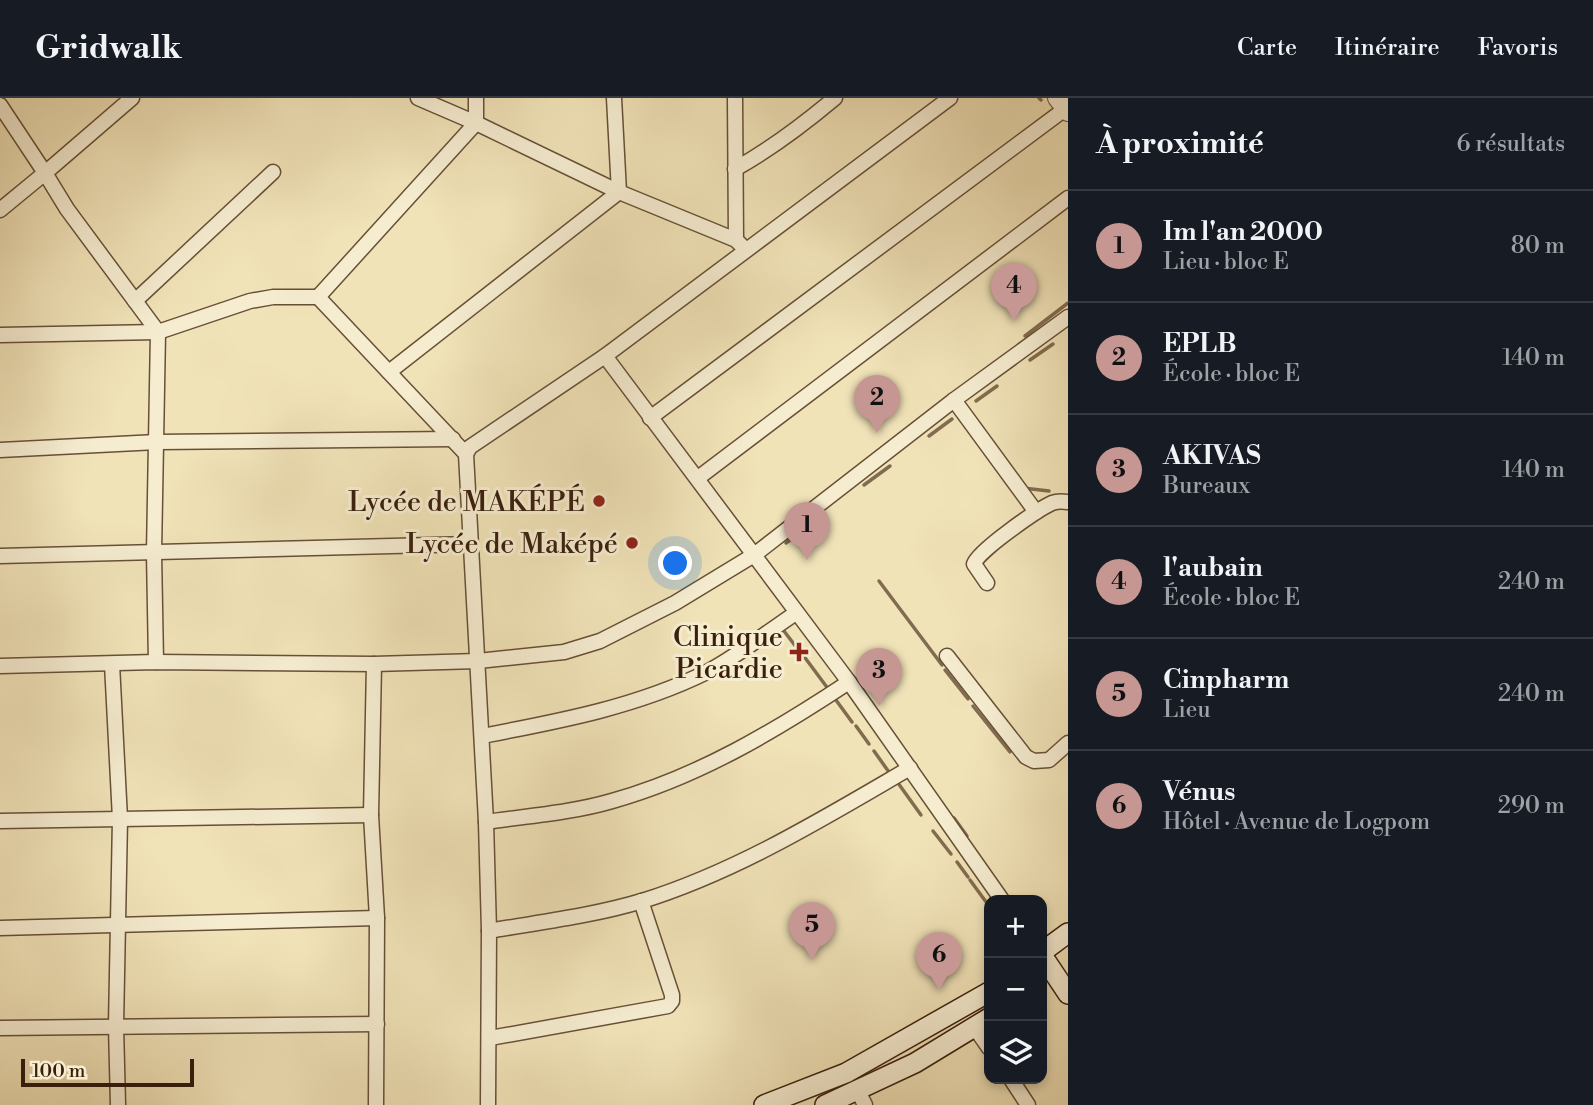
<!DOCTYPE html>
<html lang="fr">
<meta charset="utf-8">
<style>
:root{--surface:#171b24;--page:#242831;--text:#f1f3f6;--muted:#9ea1a6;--line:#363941;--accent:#c59692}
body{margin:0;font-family:"Libre Bodoni",serif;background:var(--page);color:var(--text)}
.controls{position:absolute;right:21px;bottom:21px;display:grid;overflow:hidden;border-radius:14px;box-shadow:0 4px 10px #0003}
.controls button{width:63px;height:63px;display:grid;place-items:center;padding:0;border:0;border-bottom:2px solid var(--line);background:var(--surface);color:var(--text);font:35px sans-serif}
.scale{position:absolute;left:21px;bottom:18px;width:173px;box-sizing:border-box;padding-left:7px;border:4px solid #391f0c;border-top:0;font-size:19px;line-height:24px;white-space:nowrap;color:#391f0c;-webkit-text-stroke:5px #f6edd1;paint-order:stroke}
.you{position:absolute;left:676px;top:466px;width:24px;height:24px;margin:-18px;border:5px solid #fff;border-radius:50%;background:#1a73e8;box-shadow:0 0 0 10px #1a73e833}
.badge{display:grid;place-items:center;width:46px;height:46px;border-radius:50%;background:var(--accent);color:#111;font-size:23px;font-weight:700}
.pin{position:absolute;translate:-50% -58px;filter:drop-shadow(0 2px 4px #0008)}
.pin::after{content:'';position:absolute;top:37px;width:24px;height:21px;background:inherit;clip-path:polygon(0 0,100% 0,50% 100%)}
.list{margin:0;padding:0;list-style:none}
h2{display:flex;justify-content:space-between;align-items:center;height:91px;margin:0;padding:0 28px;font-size:30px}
h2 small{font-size:23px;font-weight:400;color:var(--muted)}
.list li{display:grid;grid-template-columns:46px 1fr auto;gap:21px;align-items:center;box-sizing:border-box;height:112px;padding:0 28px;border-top:2px solid var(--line)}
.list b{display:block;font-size:26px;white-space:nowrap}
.list p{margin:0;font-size:23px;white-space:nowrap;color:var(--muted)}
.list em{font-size:23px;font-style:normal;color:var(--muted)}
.icon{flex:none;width:38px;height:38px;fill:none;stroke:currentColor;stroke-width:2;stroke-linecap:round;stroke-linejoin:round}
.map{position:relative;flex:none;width:1068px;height:1007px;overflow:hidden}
header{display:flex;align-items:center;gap:42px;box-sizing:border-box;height:98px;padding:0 35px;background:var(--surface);border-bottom:2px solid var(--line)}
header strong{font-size:33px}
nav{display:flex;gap:38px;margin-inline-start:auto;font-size:24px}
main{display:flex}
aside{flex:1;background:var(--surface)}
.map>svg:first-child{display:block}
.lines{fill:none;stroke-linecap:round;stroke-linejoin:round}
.stream{stroke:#826c50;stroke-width:3.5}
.minor-casing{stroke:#675037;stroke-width:17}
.tertiary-casing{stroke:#675037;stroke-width:20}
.secondary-casing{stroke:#391f0c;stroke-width:22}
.minor{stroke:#f6edd1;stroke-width:14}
.tertiary{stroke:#f6edd1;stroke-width:18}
.secondary{stroke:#f6edd1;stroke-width:19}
.poi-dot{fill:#8f2418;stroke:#f6edd1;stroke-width:2.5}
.labels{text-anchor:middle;stroke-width:6;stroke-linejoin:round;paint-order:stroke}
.poi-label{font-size:28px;fill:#391f0c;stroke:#f6edd1;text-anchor:end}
</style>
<header>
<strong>Gridwalk</strong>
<nav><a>Carte</a><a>Itinéraire</a><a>Favoris</a></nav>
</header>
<main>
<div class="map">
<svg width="1068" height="1007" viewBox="0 0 1068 1007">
<rect width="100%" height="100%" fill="#f1e3b8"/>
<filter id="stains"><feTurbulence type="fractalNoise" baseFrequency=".00286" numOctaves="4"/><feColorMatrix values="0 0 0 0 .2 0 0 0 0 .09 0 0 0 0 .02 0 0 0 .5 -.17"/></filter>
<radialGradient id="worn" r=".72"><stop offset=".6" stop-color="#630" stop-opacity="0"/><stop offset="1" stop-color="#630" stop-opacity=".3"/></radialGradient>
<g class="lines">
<!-- stream -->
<g class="stream">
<polyline points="1039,0 1041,2"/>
<polyline points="1025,238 1068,205"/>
<polyline points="1030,262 1053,246"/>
<polyline points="976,303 997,288"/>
<polyline points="929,338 952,321"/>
<polyline points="864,387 890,368"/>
<polyline points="1023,390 1049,393"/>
<polyline points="786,445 824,416"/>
<polyline points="879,483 942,567"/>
<polyline points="784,533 800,554"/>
<polyline points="803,557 829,592"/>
<polyline points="945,572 968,601"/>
<polyline points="833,598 852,624"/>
<polyline points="973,608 1010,654"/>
<polyline points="856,628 869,646"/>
<polyline points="874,653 891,677"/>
<polyline points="898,685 921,717"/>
<polyline points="954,720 967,738"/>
<polyline points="933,733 951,756"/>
<polyline points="957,764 968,779"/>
<polyline points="970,782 989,808"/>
</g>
<defs>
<g id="minor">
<polyline points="132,0 45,75 67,111 158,234 154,455 156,564"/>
<polyline points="418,0 476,25 619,94 736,142 746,152"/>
<polyline points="735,0 736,142"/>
<polyline points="0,7 45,75 0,112"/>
<path d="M735 71C771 51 804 26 835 0"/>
<polyline points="135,203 273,74"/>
<polyline points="0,237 158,234 250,203 273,199 318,199"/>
<polyline points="605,258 849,584 1002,802"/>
<polyline points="389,274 619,94 614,0"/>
<polyline points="954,302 1036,414"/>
<polyline points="650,320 1065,11"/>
<polyline points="0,352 157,344 453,341"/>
<polyline points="466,356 318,199 476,25 476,0"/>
<polyline points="698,380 1068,100"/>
<polyline points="0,458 470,446"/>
<path d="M987 485 974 466C978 453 1037 412 1052 405 1057 403 1062 403 1068 404"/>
<polyline points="947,558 1026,659 1034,663 1049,662 1068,645"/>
<polyline points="112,566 120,721 116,928 118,1007"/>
<polyline points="374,566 371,717 377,820 376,1007"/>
<polyline points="0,568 156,564 374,566 478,563 564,554 600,543 675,505 754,457 954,302 1068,219"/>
<path d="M482 638C560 623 636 609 707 574 738 558 767 534 796 515"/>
<polyline points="0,723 371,717"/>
<path d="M486 724C527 718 571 715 612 703 698 679 775 633 849 584"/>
<polyline points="0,830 377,820"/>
<path d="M489 833C540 824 592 818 642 803 738 773 824 720 910 670"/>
<polyline points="0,930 377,926"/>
<polyline points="975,930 989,950"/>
<polyline points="490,940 668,908 672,903 672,897 641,803"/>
<polyline points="1011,981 1028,1007"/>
<polyline points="858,993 865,1007"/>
<polyline points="488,1007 489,833 486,724 466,356 470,349 605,258 950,0"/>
</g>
<polyline id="tertiary" points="1057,0 1068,14"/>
<g id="secondary">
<polyline points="1042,854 1068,835"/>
<polyline points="1042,857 1068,896"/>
<polyline points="764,1007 846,975 989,894"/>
<polyline points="825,1007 915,965 989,920"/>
</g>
</defs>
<!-- minor casing -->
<use href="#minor" class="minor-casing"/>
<!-- tertiary casing -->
<use href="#tertiary" class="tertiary-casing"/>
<!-- secondary casing -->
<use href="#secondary" class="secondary-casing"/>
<!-- minor -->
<use href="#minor" class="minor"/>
<!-- tertiary -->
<use href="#tertiary" class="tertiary"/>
<!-- secondary -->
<use href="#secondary" class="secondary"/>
</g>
<!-- markers -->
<g class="poi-dot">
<circle cx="599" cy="403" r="7"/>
<circle cx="632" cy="445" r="7"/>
<path d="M795.5 543.5h7v7h7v7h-7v7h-7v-7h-7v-7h7z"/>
</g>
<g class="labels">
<!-- poi labels -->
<g class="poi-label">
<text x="585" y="413">Lycée de MAKÉPÉ</text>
<text x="618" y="455">Lycée de Maképé</text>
<text x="783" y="548">Clinique<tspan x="783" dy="32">Picardie</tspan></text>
</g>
</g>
<rect width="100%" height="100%" filter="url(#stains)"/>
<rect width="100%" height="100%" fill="url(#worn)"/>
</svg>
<div class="controls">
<button>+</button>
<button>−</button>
<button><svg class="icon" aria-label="layers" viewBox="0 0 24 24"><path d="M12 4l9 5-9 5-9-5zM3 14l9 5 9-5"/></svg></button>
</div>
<div class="scale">100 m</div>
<div class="you"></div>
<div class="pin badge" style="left:807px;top:462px">1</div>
<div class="pin badge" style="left:877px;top:335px">2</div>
<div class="pin badge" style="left:879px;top:608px">3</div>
<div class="pin badge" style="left:1014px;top:223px">4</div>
<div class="pin badge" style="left:812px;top:862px">5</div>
<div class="pin badge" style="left:939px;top:892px">6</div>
</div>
<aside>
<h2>À proximité<small>6 résultats</small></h2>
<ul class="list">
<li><span class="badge">1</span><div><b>Im l'an 2000</b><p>Lieu · bloc E</p></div><em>80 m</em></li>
<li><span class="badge">2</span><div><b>EPLB</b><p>École · bloc E</p></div><em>140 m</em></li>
<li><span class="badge">3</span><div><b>AKIVAS</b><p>Bureaux</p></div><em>140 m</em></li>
<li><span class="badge">4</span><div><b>l'aubain</b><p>École · bloc E</p></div><em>240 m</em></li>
<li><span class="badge">5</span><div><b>Cinpharm</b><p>Lieu</p></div><em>240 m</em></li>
<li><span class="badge">6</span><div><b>Vénus</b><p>Hôtel · Avenue de Logpom</p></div><em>290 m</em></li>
</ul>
</aside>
</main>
